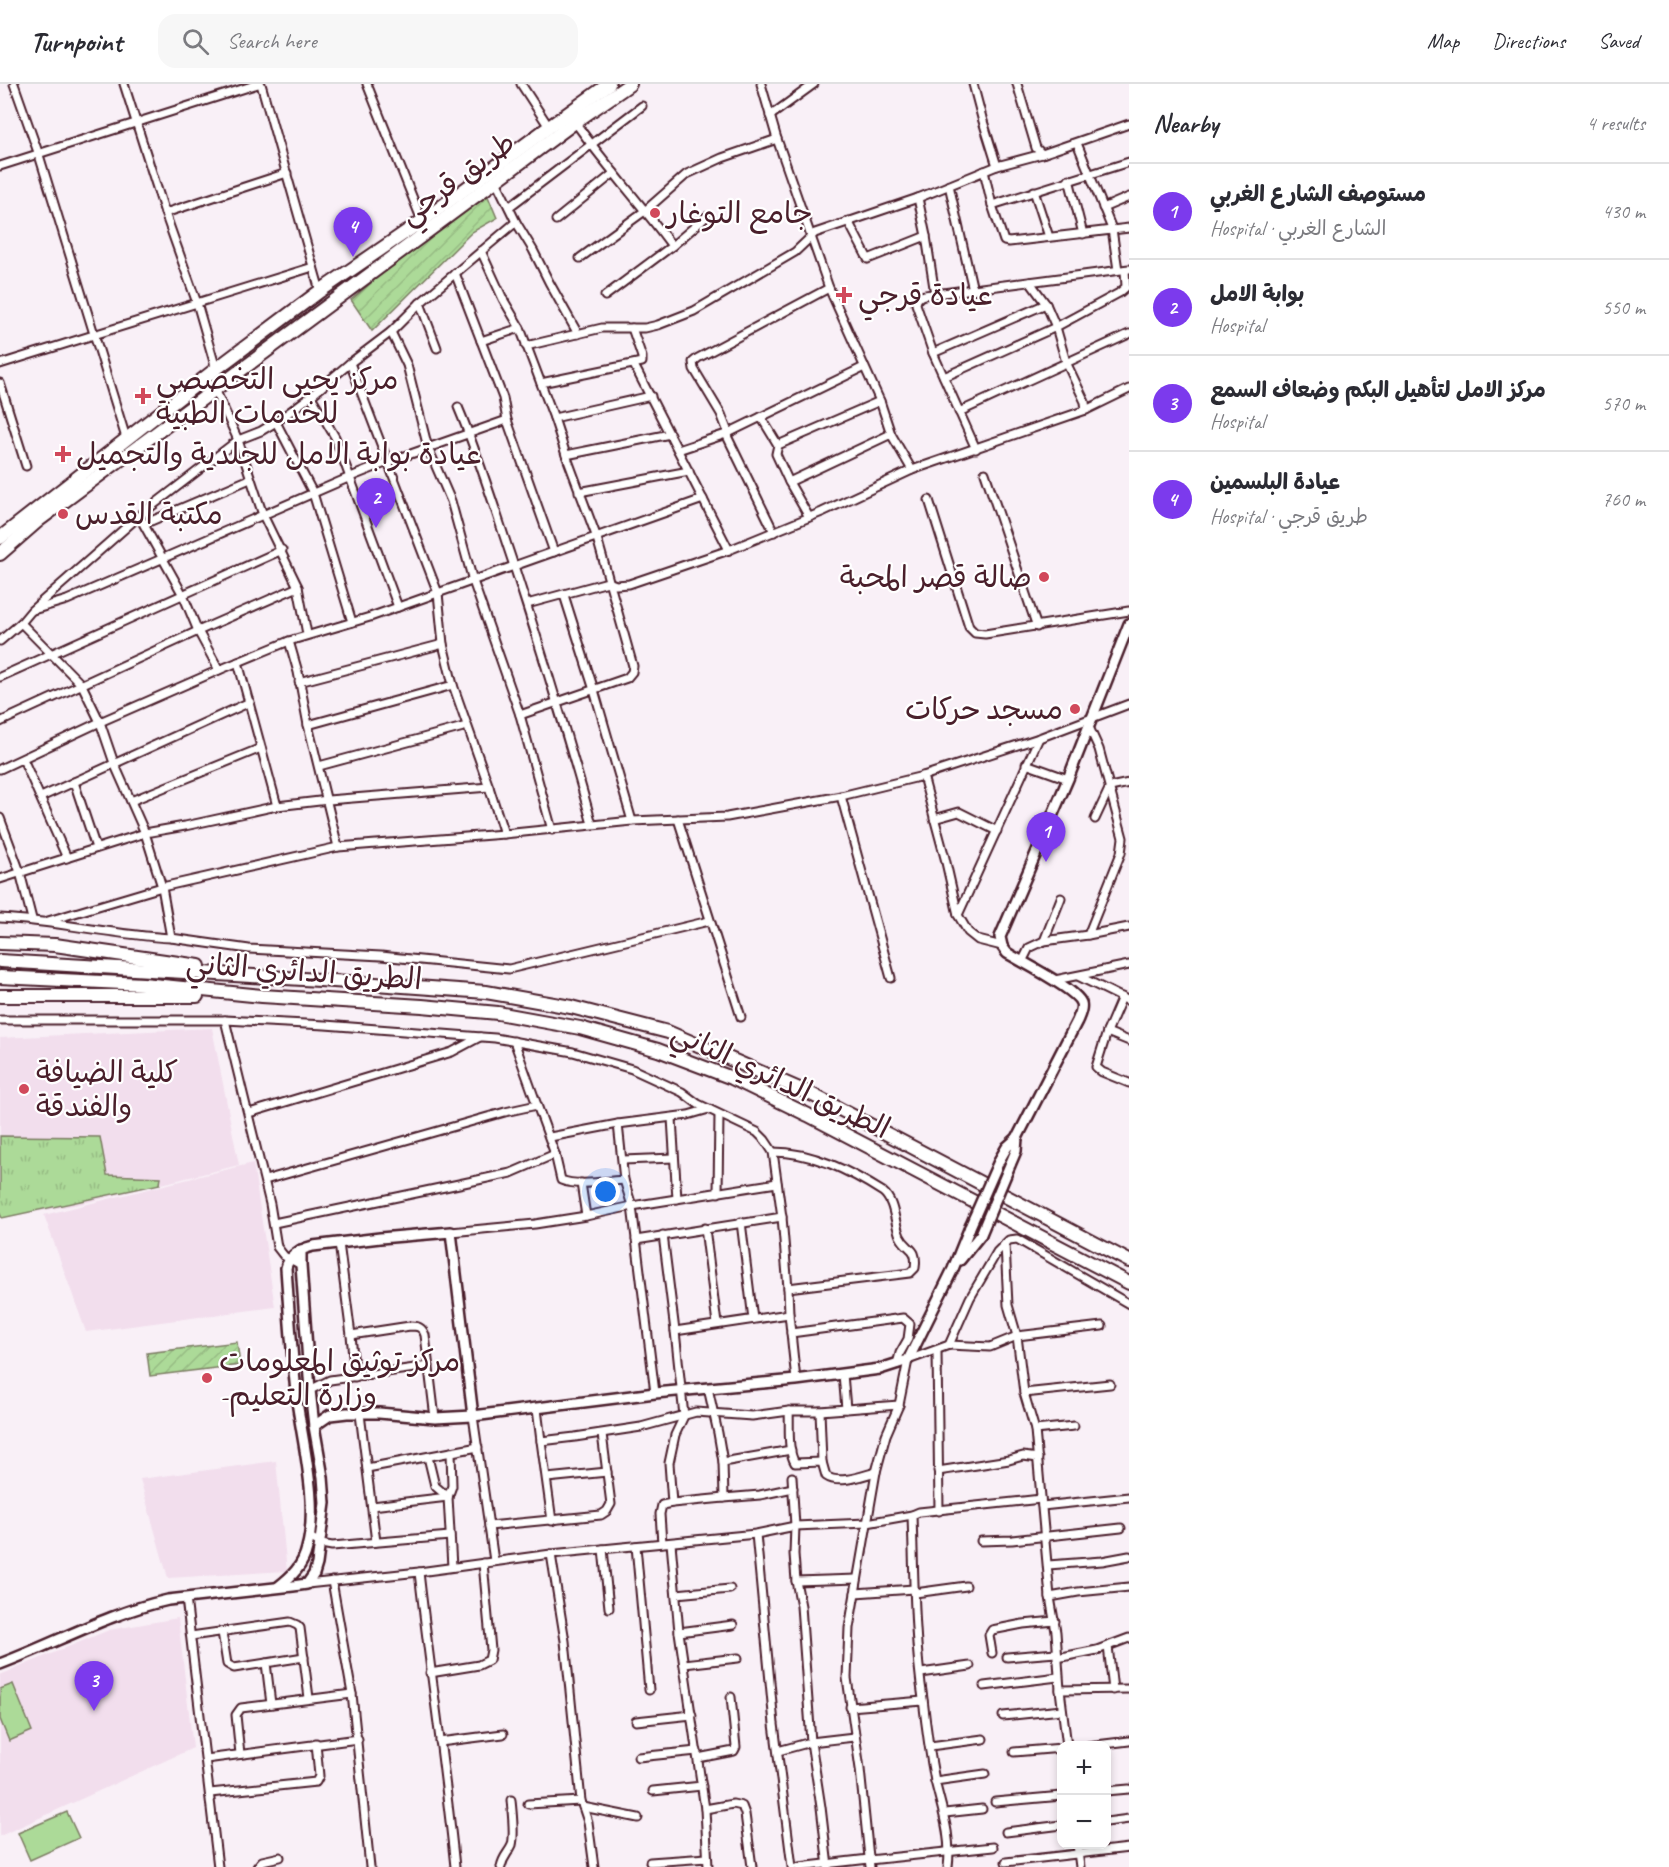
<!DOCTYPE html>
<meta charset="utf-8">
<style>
:root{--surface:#fff;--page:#f7f7f7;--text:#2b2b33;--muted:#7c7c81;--line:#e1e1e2;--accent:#7c3aed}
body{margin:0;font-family:Caveat,"Playpen Sans Arabic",sans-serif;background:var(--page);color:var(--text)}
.controls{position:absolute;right:18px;bottom:18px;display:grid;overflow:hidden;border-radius:12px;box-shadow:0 3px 9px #0003}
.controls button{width:54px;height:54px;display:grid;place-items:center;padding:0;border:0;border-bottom:2px solid var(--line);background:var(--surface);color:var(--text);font:30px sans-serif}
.you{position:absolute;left:606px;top:1108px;width:21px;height:21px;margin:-15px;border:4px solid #fff;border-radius:50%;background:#1a73e8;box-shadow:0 0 0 9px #1a73e833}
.badge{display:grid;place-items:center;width:39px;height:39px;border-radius:50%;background:var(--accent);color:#fff;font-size:20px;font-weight:700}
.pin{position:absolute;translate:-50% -50px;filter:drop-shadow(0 2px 3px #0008)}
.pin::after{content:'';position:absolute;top:32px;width:21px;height:18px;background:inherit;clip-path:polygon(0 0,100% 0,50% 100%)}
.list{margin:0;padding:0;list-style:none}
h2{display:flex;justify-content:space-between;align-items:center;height:78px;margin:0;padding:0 24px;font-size:26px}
h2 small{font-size:20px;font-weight:400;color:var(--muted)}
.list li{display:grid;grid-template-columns:39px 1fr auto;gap:18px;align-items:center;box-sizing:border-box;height:96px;padding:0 24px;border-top:2px solid var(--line)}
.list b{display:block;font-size:22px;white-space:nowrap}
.list p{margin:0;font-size:20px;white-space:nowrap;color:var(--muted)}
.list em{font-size:20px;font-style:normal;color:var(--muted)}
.icon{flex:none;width:33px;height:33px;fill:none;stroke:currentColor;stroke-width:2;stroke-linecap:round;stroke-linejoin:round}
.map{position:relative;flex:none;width:1129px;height:1783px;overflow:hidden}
header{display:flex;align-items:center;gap:36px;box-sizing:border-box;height:84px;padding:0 30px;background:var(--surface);border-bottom:2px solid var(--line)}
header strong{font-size:28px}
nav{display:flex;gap:33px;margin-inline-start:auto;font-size:21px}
.search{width:420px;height:54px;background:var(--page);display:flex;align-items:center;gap:15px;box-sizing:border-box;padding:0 21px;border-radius:18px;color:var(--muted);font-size:22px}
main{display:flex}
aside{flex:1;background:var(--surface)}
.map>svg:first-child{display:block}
.built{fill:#f2deed}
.grass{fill:url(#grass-tufts);stroke:#7b7c62;stroke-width:1.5}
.park{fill:#acda98;stroke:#7b7c62;stroke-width:1.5}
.garden{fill:url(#garden-furrows);stroke:#7b7c62;stroke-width:1.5}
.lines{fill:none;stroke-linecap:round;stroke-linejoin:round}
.minor-casing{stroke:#4a1f2b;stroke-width:11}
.tertiary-casing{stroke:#4a1f2b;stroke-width:14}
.trunk-casing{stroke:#4a1f2b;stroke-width:16}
.minor{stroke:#fff;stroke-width:7}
.tertiary{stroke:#fff;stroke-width:9}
.trunk{stroke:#fff;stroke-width:12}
.tertiary-bridge-casing{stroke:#4a1f2b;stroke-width:14;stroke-linecap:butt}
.tertiary-bridge{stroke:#fff;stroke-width:9}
.poi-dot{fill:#d1495b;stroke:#fff;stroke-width:2}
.labels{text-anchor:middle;stroke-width:4.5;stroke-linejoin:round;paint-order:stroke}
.street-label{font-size:30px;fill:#4a1f2b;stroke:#fff}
.poi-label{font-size:30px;fill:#4a1f2b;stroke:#fff;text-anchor:start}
</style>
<header>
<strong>Turnpoint</strong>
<div class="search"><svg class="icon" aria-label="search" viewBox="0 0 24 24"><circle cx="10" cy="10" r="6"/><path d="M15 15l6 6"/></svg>Search here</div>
<nav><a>Map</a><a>Directions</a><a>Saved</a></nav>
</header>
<main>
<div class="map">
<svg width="1129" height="1783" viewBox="0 0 1129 1783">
<defs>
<pattern id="grass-tufts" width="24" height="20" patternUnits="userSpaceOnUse" patternTransform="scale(1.5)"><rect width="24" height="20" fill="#acda98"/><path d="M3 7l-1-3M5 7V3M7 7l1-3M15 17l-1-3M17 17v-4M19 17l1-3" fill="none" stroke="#96bb83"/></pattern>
<pattern id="garden-furrows" width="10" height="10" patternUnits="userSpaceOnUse" patternTransform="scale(1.5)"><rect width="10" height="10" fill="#acda98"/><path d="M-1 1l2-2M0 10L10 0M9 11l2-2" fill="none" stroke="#96bb83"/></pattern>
</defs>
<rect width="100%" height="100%" fill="#f9f0f7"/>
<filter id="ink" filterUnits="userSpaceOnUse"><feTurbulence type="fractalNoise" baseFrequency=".0167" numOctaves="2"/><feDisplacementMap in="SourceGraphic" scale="12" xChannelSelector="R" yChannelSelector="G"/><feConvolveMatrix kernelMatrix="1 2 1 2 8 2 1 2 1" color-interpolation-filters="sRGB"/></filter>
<g filter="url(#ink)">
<!-- built -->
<g class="built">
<polygon points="212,944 239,1081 80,1120 2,1134 0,1130 0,954"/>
<polygon points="253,1079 275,1223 86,1248 44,1131"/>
<polygon points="276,1377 287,1487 168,1494 140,1395"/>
<polygon points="178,1534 193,1664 0,1752 0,1591 109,1546"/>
</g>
<!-- grass -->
<polygon class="grass" points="0,1052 100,1053 107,1091 161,1093 160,1100 2,1134 0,1130"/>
<!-- park -->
<g class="park">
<polygon points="13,1600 32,1647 9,1657 0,1635 0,1605"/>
<polygon points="67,1728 79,1754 30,1776 18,1749"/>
</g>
<!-- garden -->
<g class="garden">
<polygon points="487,110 497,134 472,148 372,247 351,216 393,180"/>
<polygon points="237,1258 240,1281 150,1292 147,1269"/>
</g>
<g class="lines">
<defs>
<g id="minor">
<polyline points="14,0 39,71 126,354"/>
<polyline points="124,0 165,129 197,219 216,285"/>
<polyline points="261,0 320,207"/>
<polyline points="367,0 422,137"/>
<polyline points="521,0 549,43"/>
<polyline points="761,0 777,55 829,204 880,317 891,350 912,386"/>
<polyline points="973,0 982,34 997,82"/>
<polyline points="1017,0 1036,64 1042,70"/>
<polyline points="770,32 814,0"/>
<path d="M575 38C605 81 641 119 672 162"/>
<polyline points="1077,59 1112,145 1118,186"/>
<polyline points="0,82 258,0"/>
<polyline points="984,87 992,121 1004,157 1009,158 1129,144"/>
<polyline points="1069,95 1083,150"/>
<polyline points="496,97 516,138 533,166 549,198 578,250"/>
<polyline points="949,101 973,206"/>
<polyline points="1034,107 1049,153"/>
<polyline points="918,114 926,152 935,210"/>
<polyline points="992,121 1129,78"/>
<polyline points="509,123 642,22"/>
<polyline points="1103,124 1129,113"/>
<polyline points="165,129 287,89"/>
<polyline points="556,136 614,89"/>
<polyline points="848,137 868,175 926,152"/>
<polyline points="481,167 503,215 520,244 554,334 566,371 597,454 633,582 632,588 627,594 520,631"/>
<polyline points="580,174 646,126 687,90 722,74 777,55"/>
<polyline points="455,189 503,314 507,336 554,468"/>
<polyline points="1030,198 1046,220 1056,243 1066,278 1085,318 1086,326"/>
<polyline points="605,212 672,162 706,133"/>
<polyline points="420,219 437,264"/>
<polyline points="391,248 407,281 428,364 451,417 473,497 520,631 552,746"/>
<polyline points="481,257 520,244"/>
<polyline points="526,262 602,244 645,244 658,241 694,227 795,168 815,149 918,114 997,82 1042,70 1129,40"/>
<polyline points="933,269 1046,220"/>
<polyline points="350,279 438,509 443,560 453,601 489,703 504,750"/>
<polyline points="0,280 313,183"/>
<polyline points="634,281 729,466"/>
<polyline points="944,293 1056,243 1119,209 1126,203 1125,186"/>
<polyline points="0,299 26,382"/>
<polyline points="541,299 642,278 642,273 632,244"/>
<polyline points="215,305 238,356 263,431 298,503 307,550"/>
<polyline points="311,312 335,353 398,523"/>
<path d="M458 323C480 375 496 429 514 482 542 568 568 654 592 740"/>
<polyline points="959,328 1129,250"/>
<polyline points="761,333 778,361 776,370 789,398 809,433"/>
<polyline points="554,334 651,312"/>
<polyline points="276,338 313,409 352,538"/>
<polyline points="728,348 721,330 694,285 693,278 698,274 829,204"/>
<polyline points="778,361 880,317"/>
<path d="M976 365 933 269 916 220C917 210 926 211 935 210L1129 185"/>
<polyline points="678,366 726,350"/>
<polyline points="566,371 670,350"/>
<polyline points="985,389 1037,543"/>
<polyline points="789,398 891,350"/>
<polyline points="579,408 689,387"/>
<polyline points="929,416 969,543 975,549 985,550 1129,527"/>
<polyline points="139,432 183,511 198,547 219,586"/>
<polyline points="144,440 250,395"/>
<polyline points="774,448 726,350 864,283"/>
<polyline points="564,511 594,606 632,737"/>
<polyline points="527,520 608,498 616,501 629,500 729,466 822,428 912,386 1086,326 1129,305"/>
<polyline points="33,526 67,516 348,394 388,378 507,336"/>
<polyline points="21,539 82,601 100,638 114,679 145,749 162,803 171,854 249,865 381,872 509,885 709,837"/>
<polyline points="0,557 21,539 31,527 139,432 238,356 261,347 276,338 311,312 350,279 391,248 420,219 516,138"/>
<polyline points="289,557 298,588 308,641 338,763"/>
<polyline points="238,578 277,722"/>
<polyline points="0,593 282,466"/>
<polyline points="299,598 443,560"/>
<polyline points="0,638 198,547 298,503"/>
<polyline points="308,641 453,601"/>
<polyline points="23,675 67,774"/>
<polyline points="1026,680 1068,695"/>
<polyline points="319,682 467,642"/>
<polyline points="0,685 100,638 219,586 289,557 370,533 703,415"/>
<polyline points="923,692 945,774 958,831 968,848 978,856 1002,862"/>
<polyline points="74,698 96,764"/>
<polyline points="841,712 891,894"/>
<polyline points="41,713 250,618"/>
<polyline points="131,717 261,664"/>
<polyline points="0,734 20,788 32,835"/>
<polyline points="678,735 741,933"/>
<polyline points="934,735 959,728 997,747"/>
<polyline points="1095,735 1110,703 1129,699"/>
<polyline points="0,795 145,749 185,742 277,722 328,716 489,703"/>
<polyline points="958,831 1039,654"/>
<path d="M0 834C57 837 113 851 171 854"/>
<polyline points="48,837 162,803 338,763 504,750 632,737 727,733 841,712 923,692 1039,654 1129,620"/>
<polyline points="1088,851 1121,769 1123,754 1099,665 1089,643"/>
<polyline points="1044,857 1061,814"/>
<polyline points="1022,878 1029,864 1044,857 1088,851 1129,843"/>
<polyline points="1078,892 1129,917"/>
<polyline points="1055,896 1129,881"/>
<polyline points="1122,913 1107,948 1096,983 1102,988 1129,999"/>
<polyline points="0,936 225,936 325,941 495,954 573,968 632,985 682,1008 698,1020 757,1048 765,1056 773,1068 782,1133 788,1204 789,1230 796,1296"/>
<polyline points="225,936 270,1120 277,1163 284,1172 301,1181"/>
<polyline points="1107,948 1129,957"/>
<path d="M537 1021 555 1070 561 1096C577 1103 607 1097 624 1096"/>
<polyline points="249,1029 452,968 480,953"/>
<polyline points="672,1034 677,1115"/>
<polyline points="618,1040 624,1096 632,1122 655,1309"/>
<polyline points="550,1053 618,1040 688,1031 709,1025"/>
<path d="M773 1068C813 1068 850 1087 883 1108 895 1118 894 1138 900 1152 907 1167 918 1162 915 1184L910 1189 788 1204"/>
<polyline points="623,1076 674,1074"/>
<polyline points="265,1096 505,1028 537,1021 514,957"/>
<polyline points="581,1099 586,1132"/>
<polyline points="718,1109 719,1031"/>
<polyline points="741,1138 753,1235"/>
<polyline points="274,1139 511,1089 555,1070"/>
<polyline points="705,1144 717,1240"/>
<polyline points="451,1148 535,1140 586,1132 632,1122 777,1099"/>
<polyline points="663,1151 675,1247 684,1332 675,1351 669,1379 672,1419"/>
<polyline points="636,1156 782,1133"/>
<polyline points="339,1159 351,1251 355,1293"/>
<polyline points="675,1247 789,1230"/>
<polyline points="791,1249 903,1234 910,1240 908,1255 900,1269 897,1280"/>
<path d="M351 1251 410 1242C418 1242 422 1243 425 1251L435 1334"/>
<polyline points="949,1261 990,1263 1017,1252 1008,1221 1005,1160"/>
<polyline points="937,1267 939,1427"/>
<polyline points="843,1290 846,1325"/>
<polyline points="708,1304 718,1349 723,1378 724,1414 760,1411 793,1404"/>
<polyline points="310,1306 330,1296 429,1282"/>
<polyline points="1024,1309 1110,1300"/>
<polyline points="537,1325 541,1357 575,1353 641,1343 696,1328 752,1332 789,1327 820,1327 899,1321"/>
<path d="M789 1327C790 1342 787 1366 795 1379L822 1378 826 1392C839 1401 861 1392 876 1388"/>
<polyline points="820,1327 822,1378"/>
<polyline points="360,1330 376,1458"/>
<polyline points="473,1332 494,1477"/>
<polyline points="1035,1346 1074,1342"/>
<polyline points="541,1357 552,1437"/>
<polyline points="451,1368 452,1402 448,1413 452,1483"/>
<polyline points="428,1373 435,1402 448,1413"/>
<polyline points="723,1378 791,1366"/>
<polyline points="367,1384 478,1363"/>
<polyline points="938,1387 1009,1376 1023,1372 1038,1374"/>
<polyline points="792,1393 795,1442 794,1470 796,1497 801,1522 811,1658 821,1723 828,1783"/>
<polyline points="547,1394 607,1388"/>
<polyline points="372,1422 448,1413"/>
<polyline points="1042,1422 1129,1413"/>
<path d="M912 1431C914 1492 914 1555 923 1615 926 1642 930 1671 935 1697 942 1726 952 1753 948 1783"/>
<polyline points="489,1442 601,1431 607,1427 611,1420 602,1350"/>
<polyline points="756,1450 774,1640 792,1783"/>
<polyline points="310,1453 321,1460 332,1462 450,1452"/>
<polyline points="981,1457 1012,1456 1121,1444"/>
<polyline points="662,1459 660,1430 662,1421 672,1419 724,1414"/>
<polyline points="671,1459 679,1548 705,1725 708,1783"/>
<polyline points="636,1462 649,1606"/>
<polyline points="603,1465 609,1524"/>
<polyline points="551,1470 565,1557 581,1717 588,1738 594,1783"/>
<polyline points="1048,1481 1102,1477 1129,1472"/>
<path d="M419 1488C430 1586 445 1684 455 1783"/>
<polyline points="332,1497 352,1610 370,1783"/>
<polyline points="796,1497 857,1495"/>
<polyline points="307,1500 419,1488 551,1470 756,1450 795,1442 867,1439 912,1431 919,1428 1041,1415"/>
<polyline points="855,1509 914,1505"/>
<polyline points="915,1509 966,1502"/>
<polyline points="676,1510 730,1505"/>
<polyline points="1050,1513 1078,1508 1129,1503"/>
<polyline points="186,1514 218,1783"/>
<polyline points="222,1548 227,1580 234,1584 304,1573"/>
<polyline points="679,1548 733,1541"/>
<polyline points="191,1552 290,1538 297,1541 300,1544 309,1614"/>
<polyline points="1108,1562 1113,1606"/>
<polyline points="992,1569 989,1551 992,1546 1023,1540 1055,1537"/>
<polyline points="1007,1573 1056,1569"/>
<polyline points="1057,1574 1097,1566 1129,1554"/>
<polyline points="266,1579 271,1620"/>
<polyline points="684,1580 738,1574"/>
<polyline points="430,1589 479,1581 489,1576 491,1566 483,1479"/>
<polyline points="921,1589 970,1582"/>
<polyline points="984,1602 1058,1593"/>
<polyline points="1060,1606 1129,1605"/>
<polyline points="850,1623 923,1617"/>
<polyline points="1003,1632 1062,1626"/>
<polyline points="636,1637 692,1631"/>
<polyline points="440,1658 503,1650"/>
<polyline points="930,1662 983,1655"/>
<polyline points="1067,1662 1060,1606 1056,1548 1050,1513 1035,1346 1024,1309 1017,1252 1102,1242"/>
<polyline points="1088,1662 1129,1657"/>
<polyline points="778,1667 811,1658 854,1653"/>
<polyline points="1014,1668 1062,1664"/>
<polyline points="240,1670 236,1631 241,1624 352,1610"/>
<polyline points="638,1673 697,1667"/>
<polyline points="698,1674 734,1667 736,1663 731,1613"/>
<polyline points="206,1675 358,1655"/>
<polyline points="935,1697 985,1690"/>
<polyline points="653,1707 702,1702"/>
<polyline points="1106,1707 1129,1705"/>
<polyline points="210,1709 316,1698 319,1692 316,1659"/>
<polyline points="995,1718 1062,1712"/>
<polyline points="528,1720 581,1717"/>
<polyline points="583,1723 638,1734"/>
<polyline points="705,1725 733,1720 742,1722 745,1730 752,1783"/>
<polyline points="945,1729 982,1725"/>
<polyline points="1106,1738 1129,1735"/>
<polyline points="1006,1748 1062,1741"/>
<polyline points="1077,1760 1080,1783"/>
<polyline points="869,1776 993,1763"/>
<polyline points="650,1778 707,1774"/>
<polyline points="1006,1778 1129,1764"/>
<polyline points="257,1783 262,1777 280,1773"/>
<path d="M501 1783C503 1772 508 1770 512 1761 515 1750 512 1728 511 1716"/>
<polyline points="799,1783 869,1775"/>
<polyline points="870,1783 860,1685 847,1594 849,1544 876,1388 886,1351 899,1321 908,1276 949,1261 970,1214 997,1168 1009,1156 1017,1155 1129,1220"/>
</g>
<g id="tertiary">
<path d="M1000 1075 1007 1063 1017 1054 1077 937C1079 932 1083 925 1081 919 1076 905 1022 878 1007 869L1002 862 1000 853 1068 695 1129 540"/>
<polyline points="1010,1081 1016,1067 1017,1054"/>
<polyline points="960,1176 981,1150"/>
<polyline points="314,1342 330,1331 347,1329 379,1329 435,1334 473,1332 655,1309 796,1296 880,1285 908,1276 953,1185 970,1143"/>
<path d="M278 1503C292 1492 303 1482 307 1464 319 1421 303 1361 297 1317 292 1273 289 1228 286 1184 289 1171 301 1165 313 1162L380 1154 451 1148 473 1332"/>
<path d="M0 1580C56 1559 109 1529 168 1516L293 1502 307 1500 314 1490 317 1480 325 1419 323 1393 314 1342 310 1306 301 1181V1166"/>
</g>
<g id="trunk">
<polyline points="0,454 216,285 320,207 422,137 549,43 609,0"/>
<polyline points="0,470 39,436 575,38 630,0"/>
<polyline points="0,859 55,861 199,882"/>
<polyline points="0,877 320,896 486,908 571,923 668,948 813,1011 1129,1177"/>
<polyline points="0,893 143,900 262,912 422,922 498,929 580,944 658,966 732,994 808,1031 1129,1199"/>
<polyline points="0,912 197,912"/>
</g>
</defs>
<!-- minor casing -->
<use href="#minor" class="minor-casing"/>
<!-- tertiary casing -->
<use href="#tertiary" class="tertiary-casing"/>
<!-- trunk casing -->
<use href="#trunk" class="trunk-casing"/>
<!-- minor -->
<use href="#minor" class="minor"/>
<!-- tertiary -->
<use href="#tertiary" class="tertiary"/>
<!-- trunk -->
<use href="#trunk" class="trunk"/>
<defs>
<g id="tertiary-bridge">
<polyline points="970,1143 1000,1075"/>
<polyline points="981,1150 1010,1081"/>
</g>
</defs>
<!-- tertiary-bridge casing -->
<use href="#tertiary-bridge" class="tertiary-bridge-casing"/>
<!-- tertiary-bridge -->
<use href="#tertiary-bridge" class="tertiary-bridge"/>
</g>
</g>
<!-- markers -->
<g class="poi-dot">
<circle cx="655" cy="129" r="6"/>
<path d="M841 202h6v6h6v6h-6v6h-6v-6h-6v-6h6z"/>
<path d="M140 303h6v6h6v6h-6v6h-6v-6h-6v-6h6z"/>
<path d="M60 361h6v6h6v6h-6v6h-6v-6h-6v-6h6z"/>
<circle cx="63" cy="430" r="6"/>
<circle cx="1044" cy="493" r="6"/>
<circle cx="1075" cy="625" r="6"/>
<circle cx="24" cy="1005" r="6"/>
<circle cx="207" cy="1294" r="6"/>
</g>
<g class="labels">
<!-- street labels -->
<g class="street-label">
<text transform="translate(457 94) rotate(-36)" y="10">طريق قرجي</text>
<text transform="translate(304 887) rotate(4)" y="10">الطريق الدائري الثاني</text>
<text transform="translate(781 996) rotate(25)" y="10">الطريق الدائري الثاني</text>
</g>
<!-- poi labels -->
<g class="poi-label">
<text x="667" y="139">جامع التوغار</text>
<text x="858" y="221">عيادة قرجي</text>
<text x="156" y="305">مركز يحيى التخصصي<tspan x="156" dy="34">للخدمات الطبية</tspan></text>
<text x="76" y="380">عيادة بوابة الامل للجلدية والتجميل</text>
<text x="75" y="440">مكتبة القدس</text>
<text x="1032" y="503" text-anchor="end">صالة قصر المحبة</text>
<text x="1063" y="635" text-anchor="end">مسجد حركات</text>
<text x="36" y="998">كلية الضيافة<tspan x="36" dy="34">والفندقة</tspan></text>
<text x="219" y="1287">مركز توثيق المعلومات<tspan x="219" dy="34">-وزارة التعليم</tspan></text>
</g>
</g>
</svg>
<div class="controls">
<button>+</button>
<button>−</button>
</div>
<div class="you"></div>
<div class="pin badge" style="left:1046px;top:778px">1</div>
<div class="pin badge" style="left:376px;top:444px">2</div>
<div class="pin badge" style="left:94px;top:1627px">3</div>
<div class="pin badge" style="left:353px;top:173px">4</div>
</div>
<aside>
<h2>Nearby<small>4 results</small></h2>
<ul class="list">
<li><span class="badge">1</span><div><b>مستوصف الشارع الغربي</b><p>Hospital · الشارع الغربي</p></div><em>430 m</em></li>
<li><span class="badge">2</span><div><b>بوابة الامل</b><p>Hospital</p></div><em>550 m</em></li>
<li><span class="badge">3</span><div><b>مركز الامل لتأهيل البكم وضعاف السمع</b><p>Hospital</p></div><em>570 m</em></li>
<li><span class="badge">4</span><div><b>عيادة البلسمين</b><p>Hospital · طريق قرجي</p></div><em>760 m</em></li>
</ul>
</aside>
</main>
